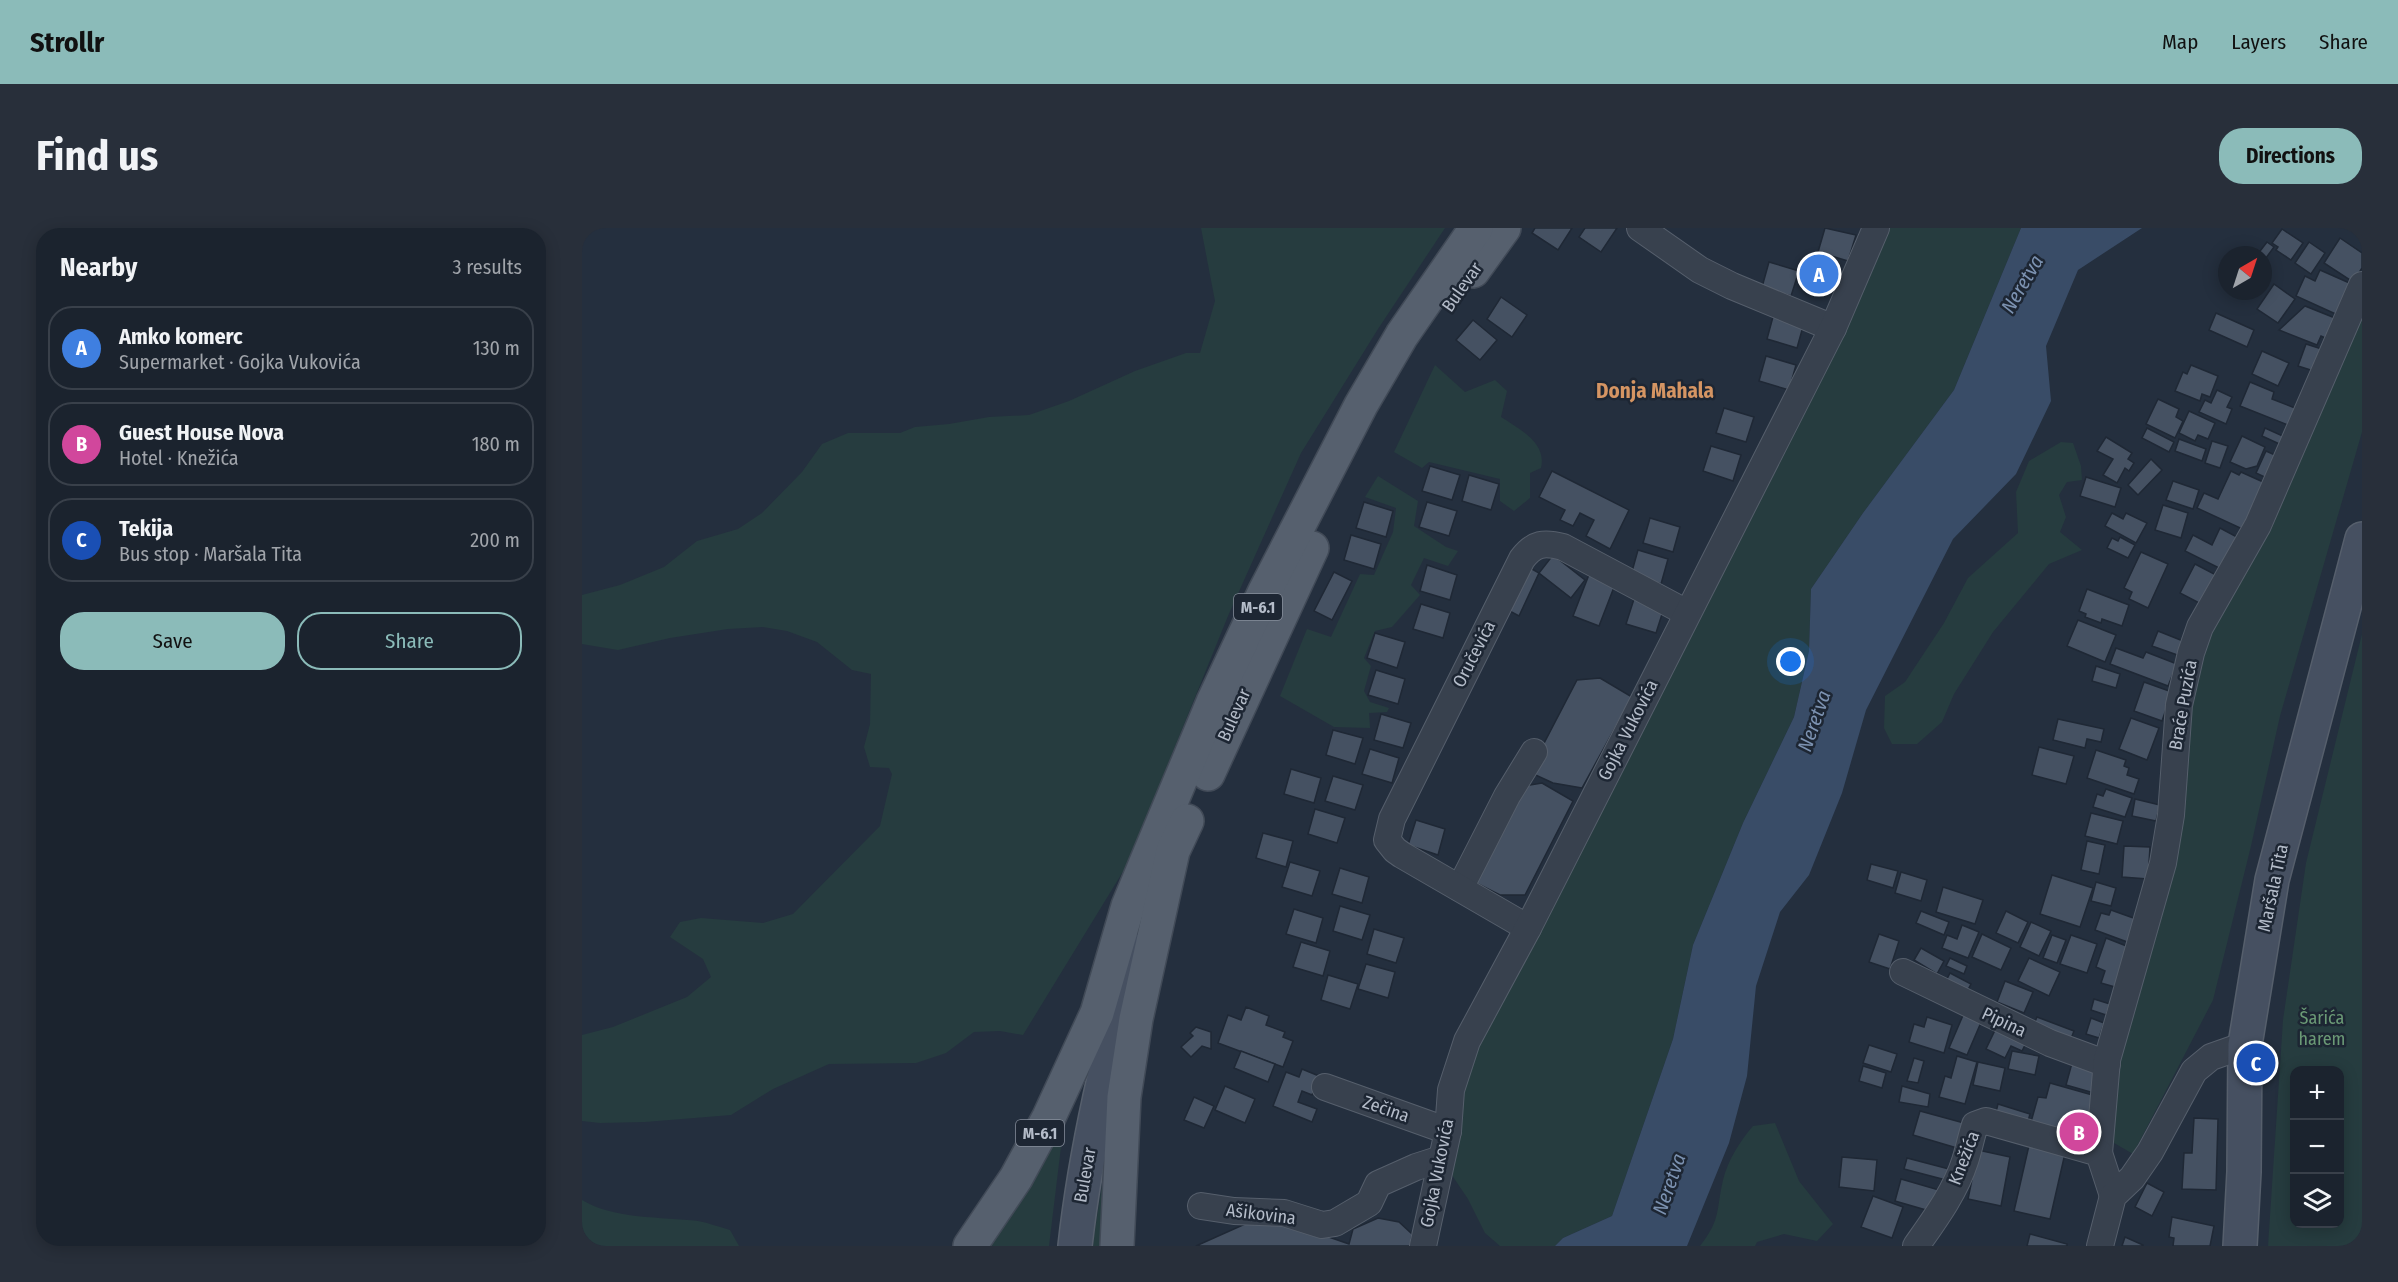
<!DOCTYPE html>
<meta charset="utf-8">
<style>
:root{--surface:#1b232e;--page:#282f3a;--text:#f1f3f6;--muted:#a0a4aa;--line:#39404a;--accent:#8bbbb9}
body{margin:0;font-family:"Fira Sans Condensed",sans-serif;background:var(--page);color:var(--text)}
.controls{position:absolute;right:18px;bottom:18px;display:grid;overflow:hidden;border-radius:12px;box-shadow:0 3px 15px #0003}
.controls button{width:54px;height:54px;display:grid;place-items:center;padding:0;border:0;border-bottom:2px solid var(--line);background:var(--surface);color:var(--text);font:30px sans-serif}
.compass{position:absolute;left:1636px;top:18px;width:54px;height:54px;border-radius:50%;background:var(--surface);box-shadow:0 3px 15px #0003;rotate:39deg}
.you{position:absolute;left:1209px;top:434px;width:21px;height:21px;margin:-15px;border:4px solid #fff;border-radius:50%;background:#1a73e8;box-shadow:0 0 0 9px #1a73e833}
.badge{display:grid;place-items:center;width:39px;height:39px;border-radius:50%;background:var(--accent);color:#fff;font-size:20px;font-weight:700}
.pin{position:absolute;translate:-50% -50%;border:3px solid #fff;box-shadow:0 2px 6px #0006}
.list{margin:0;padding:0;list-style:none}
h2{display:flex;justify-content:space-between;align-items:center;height:78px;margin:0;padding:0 24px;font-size:26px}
h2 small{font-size:20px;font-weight:400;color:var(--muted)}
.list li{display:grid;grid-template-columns:39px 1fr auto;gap:18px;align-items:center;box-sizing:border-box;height:84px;margin:0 12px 12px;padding:0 12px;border:2px solid var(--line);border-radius:24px}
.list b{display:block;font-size:22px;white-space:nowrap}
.list p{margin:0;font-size:20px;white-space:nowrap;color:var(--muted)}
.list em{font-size:20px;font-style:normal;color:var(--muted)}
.actions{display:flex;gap:12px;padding:18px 24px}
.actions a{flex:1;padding:14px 0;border:2px solid var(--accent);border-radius:24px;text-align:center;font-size:21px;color:var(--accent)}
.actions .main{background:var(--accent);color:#111}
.icon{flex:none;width:33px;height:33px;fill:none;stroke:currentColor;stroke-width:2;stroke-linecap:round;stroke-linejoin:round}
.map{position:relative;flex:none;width:1780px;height:1018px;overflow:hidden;border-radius:24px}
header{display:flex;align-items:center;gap:36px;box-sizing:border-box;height:84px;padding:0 30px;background:var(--accent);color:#111}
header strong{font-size:28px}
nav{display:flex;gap:33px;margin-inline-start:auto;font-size:21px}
.intro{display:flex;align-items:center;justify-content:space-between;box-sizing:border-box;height:144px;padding:0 36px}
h1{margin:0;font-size:42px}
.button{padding:15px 27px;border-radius:24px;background:var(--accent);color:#111;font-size:21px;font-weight:700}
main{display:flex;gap:36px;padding:0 36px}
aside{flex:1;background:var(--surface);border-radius:24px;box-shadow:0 3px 15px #0003}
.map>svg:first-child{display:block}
.green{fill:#263c3f;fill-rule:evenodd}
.water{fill:#394c67}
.building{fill:#455162;stroke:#1f2835;stroke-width:1.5}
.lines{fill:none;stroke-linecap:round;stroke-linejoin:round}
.street-casing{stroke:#565f6c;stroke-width:28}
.secondary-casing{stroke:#565f6c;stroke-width:36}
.primary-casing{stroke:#414a57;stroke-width:36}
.street{stroke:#38414e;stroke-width:26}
.secondary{stroke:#465061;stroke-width:33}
.primary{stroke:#56606e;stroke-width:33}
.labels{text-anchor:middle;stroke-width:5;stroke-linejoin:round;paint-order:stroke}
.shield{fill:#1d2633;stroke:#878f9c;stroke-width:1.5}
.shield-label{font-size:16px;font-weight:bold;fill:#b4bcc9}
.street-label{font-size:18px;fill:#b4bcc9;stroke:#1d2633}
.park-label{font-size:18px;fill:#6b9a76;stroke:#1d2633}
.water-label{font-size:20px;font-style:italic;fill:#7c92b1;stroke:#1d2633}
.quarter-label{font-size:21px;font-weight:bold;fill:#d59563;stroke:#1d2633}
</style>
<header>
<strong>Strollr</strong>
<nav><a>Map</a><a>Layers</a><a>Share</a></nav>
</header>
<div class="intro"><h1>Find us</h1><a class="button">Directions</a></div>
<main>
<aside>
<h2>Nearby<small>3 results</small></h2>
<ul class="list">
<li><span class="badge" style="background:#3f7fe0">A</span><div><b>Amko komerc</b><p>Supermarket · Gojka Vukovića</p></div><em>130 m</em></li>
<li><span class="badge" style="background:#d1479c">B</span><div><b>Guest House Nova</b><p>Hotel · Knežića</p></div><em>180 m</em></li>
<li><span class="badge" style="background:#1a4fb4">C</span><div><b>Tekija</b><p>Bus stop · Maršala Tita</p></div><em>200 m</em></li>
</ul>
<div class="actions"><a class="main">Save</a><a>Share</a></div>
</aside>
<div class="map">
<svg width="1780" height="1018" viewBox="0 0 1780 1018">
<rect width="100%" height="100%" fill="#242f3e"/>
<!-- green -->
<g class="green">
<polygon points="619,0 863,0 796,101 719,225 646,388 545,637 441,807 418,803 392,804 364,825 334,835 247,836 191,861 149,887 63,894 18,895 0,893 0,807 31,799 105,769 129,749 121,731 88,709 98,694 119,690 181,695 211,686 298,598 310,546 307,540 288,539 282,519 288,496 289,446 270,442 235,414 205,403 181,399 146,401 88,410 36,422 0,416 0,367 38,357 82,339 115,313 156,301 180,285 220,244 240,216 266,205 318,205 333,199 367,196 407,189 447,187 487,173 553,143 604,125 618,125 633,73"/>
<polygon points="1294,0 1439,0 1372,162 1281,285 1229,361 1227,423 1212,489 1161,595 1111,717 1091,811 1030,988 981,1010 973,1018 918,1018 903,1005 886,971 859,931 869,862"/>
<polygon points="1780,71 1780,204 1698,488 1669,618 1631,772 1551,926 1527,912 1531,832 1607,454"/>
<path d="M853 137 883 164 913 152 925 163 919 189C937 201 965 214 959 240L948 245V270L932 283 918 273V251L847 234 840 240 812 224Z"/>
<polygon points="1479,214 1491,215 1499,238 1500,252 1485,254 1477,267 1484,289 1478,304 1500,322 1467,336 1411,404 1372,466 1360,494 1335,516 1310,516 1302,500 1303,468 1323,454 1362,395 1386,350 1436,305 1434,264 1447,233"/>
<polygon points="796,248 836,273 832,298 864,319 876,323 866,338 842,330 829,357 838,367 810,399 793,403 782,430 789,438 782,463 788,474 807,480 805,484 787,485 788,500 752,499 698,468 725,401 749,409 778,346 792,347 811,304 814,280 783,269"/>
<path d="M1780 406V1018H1686L1701 792 1724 635ZM1712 842H1758V996H1712Z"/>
<polygon points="533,872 528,1018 511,1018 512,1008"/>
<polygon points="483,886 467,1018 403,1018"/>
<path d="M1193 895 1217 953 1251 996 1235 1013 1202 1006 1175 1014 1173 1018H1118C1139 991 1134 983 1141 952 1146 932 1158 913 1171 898Z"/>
<path d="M0 972C31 991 80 989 116 993 127 995 137 999 148 1002L157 1018H0Z"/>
</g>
<!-- water -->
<polygon class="water" points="1439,0 1560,0 1496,42 1464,118 1469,173 1434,246 1371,311 1284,482 1260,565 1227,647 1198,684 1174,758 1165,848 1147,915 1105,1018 973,1018 981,1010 1030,988 1091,811 1111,717 1161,595 1212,489 1227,423 1229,361 1281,285 1372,162"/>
<!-- building -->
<g class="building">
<polygon points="953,0 990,0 976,22 950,5"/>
<polygon points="1003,0 1035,0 1019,24 997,9"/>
<polygon points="1243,0 1274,7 1266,33 1236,24"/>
<polygon points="1700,1 1721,15 1709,32 1694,22 1696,19 1690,15"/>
<polygon points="1758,10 1780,25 1780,40 1771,54 1742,35"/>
<polygon points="1685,14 1692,19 1681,34 1681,27 1675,27"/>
<polygon points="1727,14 1743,25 1729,46 1713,35"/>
<polygon points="1187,34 1217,43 1209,68 1180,59"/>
<polygon points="1738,42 1772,57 1758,88 1714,68 1723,48 1733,53"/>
<polygon points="1692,56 1713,71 1696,95 1675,81"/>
<polygon points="919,69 945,87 930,109 905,91"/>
<polygon points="1723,78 1758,92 1750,113 1739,108 1735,117 1697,102"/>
<polygon points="1192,85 1222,95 1215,120 1185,111"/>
<polygon points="1634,85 1672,102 1665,119 1627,102"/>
<polygon points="891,92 915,112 898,132 874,112"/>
<polygon points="1724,116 1743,122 1735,144 1716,138"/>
<polygon points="1680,123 1707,135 1696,158 1670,146"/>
<polygon points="1184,128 1214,137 1207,162 1177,153"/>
<polygon points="1609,137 1636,148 1628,169 1620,166 1618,173 1593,163 1601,144 1605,146"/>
<polygon points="1668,154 1692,164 1690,171 1718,182 1711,199 1658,178"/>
<polygon points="1635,162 1650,169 1645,179 1650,181 1644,196 1617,184 1623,172 1629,175"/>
<polygon points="1576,171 1597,181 1594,189 1601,193 1593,210 1564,196"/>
<polygon points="1142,180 1172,189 1164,214 1134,205"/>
<polygon points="1607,183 1633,195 1626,211 1616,207 1613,213 1597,205"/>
<polygon points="1565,200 1592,214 1587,224 1560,210"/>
<polygon points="1683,200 1707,211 1704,219 1680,208"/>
<polygon points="1660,208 1683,219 1675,238 1664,241 1648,234"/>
<polygon points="1524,209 1550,225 1546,231 1552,235 1547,243 1543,240 1535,255 1521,247 1531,231 1515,223"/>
<polygon points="1597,211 1624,221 1620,233 1593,223"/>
<polygon points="1630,213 1646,218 1638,240 1623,235"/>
<polygon points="1129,218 1159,227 1151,253 1121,243"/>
<polygon points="1684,223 1702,231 1691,253 1674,245"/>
<polygon points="1569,231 1580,242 1556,267 1546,257"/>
<polygon points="848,238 878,247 870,272 840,263"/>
<polygon points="970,243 1047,282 1028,321 1004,308 1012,292 998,285 991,298 978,292 983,282 957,269"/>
<polygon points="1649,243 1657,247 1659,244 1690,258 1669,305 1615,280 1622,265 1636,271"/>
<polygon points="887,247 917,256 909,282 880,273"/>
<polygon points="1504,249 1539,260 1533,279 1498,268"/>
<polygon points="1591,253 1617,262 1611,281 1584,272"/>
<polygon points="782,274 811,283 804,309 774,300"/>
<polygon points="845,274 875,283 867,308 837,299"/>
<polygon points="1581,277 1606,285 1599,310 1573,302"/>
<polygon points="1530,285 1541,291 1544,285 1565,295 1554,315 1523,298"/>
<polygon points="1068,290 1098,299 1091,324 1061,315"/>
<polygon points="1638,300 1655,309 1639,341 1603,323 1611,307 1630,317"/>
<polygon points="769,307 799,316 792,341 762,332"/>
<polygon points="1538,309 1553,317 1546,330 1525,320 1530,310 1536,313"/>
<polygon points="1056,322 1086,331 1079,356 1049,347"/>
<polygon points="1559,324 1586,336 1566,380 1547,371 1550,364 1542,360"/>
<polygon points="971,327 1003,352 989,370 957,345"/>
<polygon points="1613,336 1636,348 1621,377 1598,365"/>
<polygon points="845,337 875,347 868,372 838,363"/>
<polygon points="943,337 957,345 937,388 922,380"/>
<polygon points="752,344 770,353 750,392 732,383"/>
<polygon points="1008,344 1034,354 1017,398 991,388"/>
<polygon points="1505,361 1547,377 1540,398 1520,391 1519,395 1503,389 1504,386 1497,383"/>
<polygon points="1052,371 1082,380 1074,405 1044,396"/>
<polygon points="839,376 868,385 861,410 831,401"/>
<polygon points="1496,392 1534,407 1523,434 1485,418"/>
<polygon points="1576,403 1606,415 1601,429 1570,418"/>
<polygon points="793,405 823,414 815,440 785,430"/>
<polygon points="1534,420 1561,430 1564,424 1595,436 1586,458 1528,436"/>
<polygon points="1514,438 1538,446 1534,460 1510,453"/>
<polygon points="794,442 823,451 816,476 786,467"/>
<polygon points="1018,450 1050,469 1000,560 971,555 947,544 995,452"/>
<polygon points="1562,454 1590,464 1580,493 1552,483"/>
<polygon points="799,486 829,495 821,520 792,512"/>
<polygon points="1549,490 1577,500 1565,532 1537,521"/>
<polygon points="1476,491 1522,501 1519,514 1505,511 1503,520 1471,512"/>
<polygon points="751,502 781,510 773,536 744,527"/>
<polygon points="1457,519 1492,528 1484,556 1450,547"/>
<polygon points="788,521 817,530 810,555 780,546"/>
<polygon points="1514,522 1544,532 1542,538 1547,540 1545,547 1557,551 1552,566 1505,550"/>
<polygon points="709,541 739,550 732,575 702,566"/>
<polygon points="751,548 781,557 773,582 743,573"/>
<polygon points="960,555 991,573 943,667 918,667 888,652 936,559"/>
<polygon points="1524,561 1550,570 1543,589 1511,579 1515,566 1521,568"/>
<polygon points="1553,571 1578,577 1574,593 1550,588"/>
<polygon points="733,581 763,590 755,615 726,606"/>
<polygon points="1509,585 1541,593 1535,616 1503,608"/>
<polygon points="834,592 863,601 856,627 826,617"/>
<polygon points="681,605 711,613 704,639 674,630"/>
<polygon points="1505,613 1523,617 1517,646 1499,642"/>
<polygon points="1542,618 1568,619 1566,651 1540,649"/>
<polygon points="708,634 738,643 730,668 700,659"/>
<polygon points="1289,636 1316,643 1311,660 1285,652"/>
<polygon points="758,640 787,649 780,675 750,666"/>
<polygon points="1319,644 1345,652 1339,673 1313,665"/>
<polygon points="1470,647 1511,660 1498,699 1458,686"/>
<polygon points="1514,654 1534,660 1529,678 1509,673"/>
<polygon points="1361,659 1401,672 1393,696 1354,684"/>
<polygon points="758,678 788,687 780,712 751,703"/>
<polygon points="712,681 741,690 734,715 704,706"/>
<polygon points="1529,682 1557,692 1548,715 1513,702 1519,685 1527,687"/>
<polygon points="1339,683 1367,694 1362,707 1334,695"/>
<polygon points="1424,683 1446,694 1436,715 1414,705"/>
<polygon points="1449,694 1469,703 1457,728 1438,719"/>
<polygon points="1380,697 1397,704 1386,730 1360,720 1365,707 1375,711"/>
<polygon points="792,701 822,710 814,735 785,726"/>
<polygon points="1297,706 1317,713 1308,741 1287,734"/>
<polygon points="1400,706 1429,720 1419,742 1390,729"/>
<polygon points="1470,707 1484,712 1475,735 1461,730"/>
<polygon points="1489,707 1515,716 1505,745 1478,736"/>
<polygon points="1524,710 1547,719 1533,759 1519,755 1523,743 1514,739"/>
<polygon points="719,714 748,723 741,748 711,739"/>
<polygon points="1339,720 1362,733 1355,746 1332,732"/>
<polygon points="1368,730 1385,738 1382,746 1364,738"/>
<polygon points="1447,730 1478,744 1467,768 1436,753"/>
<polygon points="784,736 813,744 806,770 776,761"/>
<polygon points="1368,745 1389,756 1382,769 1361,759"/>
<polygon points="746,747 776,756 768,781 739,772"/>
<polygon points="1423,753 1451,764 1442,785 1415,774"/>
<polygon points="1512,771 1528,776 1524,787 1509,782"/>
<polygon points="664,779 687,788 684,797 703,804 701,809 711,813 701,839 636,815 646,787 659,792"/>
<polygon points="1382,785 1400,792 1385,827 1367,820"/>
<polygon points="1345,789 1370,797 1362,825 1327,814 1332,796 1342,799"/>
<polygon points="1455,789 1492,803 1486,818 1449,803"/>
<polygon points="1509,790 1522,795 1517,810 1504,806"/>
<polygon points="1416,796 1446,811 1440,823 1429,818 1423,830 1404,821"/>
<polygon points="614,799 629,804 629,821 620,818 609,829 599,819 611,808 608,805"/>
<polygon points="1287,817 1315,826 1309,844 1281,835"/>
<polygon points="659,823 693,836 686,854 652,840"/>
<polygon points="1430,823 1457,828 1453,847 1426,841"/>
<polygon points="1375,828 1395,834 1383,876 1357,869 1363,848 1369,850"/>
<polygon points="1332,830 1342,833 1336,855 1325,853"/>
<polygon points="1396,834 1423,840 1418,863 1391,857"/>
<polygon points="1490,835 1518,842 1512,865 1484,857"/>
<polygon points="1281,838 1304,845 1300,860 1277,853"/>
<polygon points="720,841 737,848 730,867 720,863 716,874 735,881 730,894 691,878 704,844 717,849"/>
<polygon points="1468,855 1514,868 1503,910 1449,894 1456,869 1464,870"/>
<polygon points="643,858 673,871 663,895 633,882"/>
<polygon points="1320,858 1348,866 1346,879 1317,874"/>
<polygon points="612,869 632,878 622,900 602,892"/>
<polygon points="1416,876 1448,886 1445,897 1413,888"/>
<polygon points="1338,883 1382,895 1375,920 1331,907"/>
<polygon points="1612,890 1636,891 1634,962 1600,961 1602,925 1610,925"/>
<polygon points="1448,913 1484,921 1468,991 1432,983"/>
<polygon points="1396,922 1428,929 1419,978 1386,971"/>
<polygon points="1260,929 1295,932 1292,963 1257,959"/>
<polygon points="1325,930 1367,941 1364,952 1322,941"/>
<polygon points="1319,951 1357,962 1351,984 1313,973"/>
<polygon points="1565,955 1582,964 1570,988 1553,979"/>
<polygon points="1291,968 1321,979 1310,1010 1279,999"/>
<polygon points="689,989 767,1016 771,1001 796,990 817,994 830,1006 828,1018 614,1018 672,992"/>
<polygon points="1590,989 1632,998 1628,1018 1591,1018 1592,1010 1587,1009"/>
<polygon points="1448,1006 1485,1016 1485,1018 1445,1018"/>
<polygon points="1543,1009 1561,1017 1561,1018 1540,1018"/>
</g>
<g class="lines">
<defs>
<g id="street">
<polyline points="1058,0 1118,42 1150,58 1251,100"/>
<polyline points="878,660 925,568 952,524"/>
<path d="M946 700 820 627 813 622 805 612 810 591 940 331C952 315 962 314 981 319L1105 385"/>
<polyline points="1321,744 1468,815 1525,836"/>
<polyline points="743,859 866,903"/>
<polyline points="1517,925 1525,832 1581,635 1589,587 1597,477 1609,425 1618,399 1676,297 1780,57"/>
<polyline points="619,978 652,983 702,985 740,997 753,995 787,975 796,956 834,939 859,931"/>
<polyline points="841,1018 866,903 869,862 885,813 946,700 1251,100 1294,0"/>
<path d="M1334 1018C1353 991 1373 964 1383 933 1387 921 1389 909 1393 897L1404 893 1517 925 1531 968"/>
<polyline points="1518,1018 1531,968 1550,950 1568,924 1612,843 1629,829 1663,817"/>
</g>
<g id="secondary">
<path d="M493 1018C504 918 528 820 554 723"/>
<polyline points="1658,1018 1662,944 1663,817 1690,652 1780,311"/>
</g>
<g id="primary">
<polyline points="891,43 922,0"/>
<polyline points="626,546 730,320"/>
<polyline points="388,1018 434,950 467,889 515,785 546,678 565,632 631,474 683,363 779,177 820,107 894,0"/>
<polyline points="535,1018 542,869 554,791 591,623 605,593"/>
</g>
</defs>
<!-- street casing -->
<use href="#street" class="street-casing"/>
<!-- secondary casing -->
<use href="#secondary" class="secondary-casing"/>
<!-- primary casing -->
<use href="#primary" class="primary-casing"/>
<!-- street -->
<use href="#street" class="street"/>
<!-- secondary -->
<use href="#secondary" class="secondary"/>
<!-- primary -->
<use href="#primary" class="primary"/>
</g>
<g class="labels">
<!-- shield labels -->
<g class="shield">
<rect x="652" y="366" width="48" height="26" rx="4.5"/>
<rect x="434" y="892" width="48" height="26" rx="4.5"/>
</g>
<g class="shield-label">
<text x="676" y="385">M-6.1</text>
<text x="458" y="911">M-6.1</text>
</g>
<!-- street labels -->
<g class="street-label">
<text transform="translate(880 59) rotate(-55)" y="6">Bulevar</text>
<text transform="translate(892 426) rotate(-63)" y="6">Oručevića</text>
<text transform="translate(1601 477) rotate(-80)" y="6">Braće Puzića</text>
<text transform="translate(652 487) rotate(-66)" y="6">Bulevar</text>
<text transform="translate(1046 502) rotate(-63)" y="6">Gojka Vukovića</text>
<text transform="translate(1691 660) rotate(-78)" y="6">Maršala Tita</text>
<text transform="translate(1422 794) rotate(25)" y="6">Pipina</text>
<text transform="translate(804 881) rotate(19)" y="6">Zečina</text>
<text transform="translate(1382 930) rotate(-69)" y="6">Knežića</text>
<text transform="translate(855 945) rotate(-79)" y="6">Gojka Vukovića</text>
<text transform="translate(503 947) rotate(-80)" y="6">Bulevar</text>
<text transform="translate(679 986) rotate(7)" y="6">Ašikovina</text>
</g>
<!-- park labels -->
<g class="park-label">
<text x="1740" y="796">Šarića<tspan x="1740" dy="21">harem</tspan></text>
</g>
<!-- water labels -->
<g class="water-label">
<text transform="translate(1440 56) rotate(-60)" y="7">Neretva</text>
<text transform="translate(1232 493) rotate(-71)" y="7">Neretva</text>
<text transform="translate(1087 956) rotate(-71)" y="7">Neretva</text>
</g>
<!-- quarter labels -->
<g class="quarter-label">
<text x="1073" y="170">Donja Mahala</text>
</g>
</g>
</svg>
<div class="controls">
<button>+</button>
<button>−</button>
<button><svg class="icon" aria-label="layers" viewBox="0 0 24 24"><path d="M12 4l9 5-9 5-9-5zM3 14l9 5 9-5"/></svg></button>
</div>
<svg class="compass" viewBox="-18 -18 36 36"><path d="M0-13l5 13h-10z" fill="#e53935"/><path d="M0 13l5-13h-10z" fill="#a0a4aa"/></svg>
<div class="you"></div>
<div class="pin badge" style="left:1237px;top:46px;background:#3f7fe0">A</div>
<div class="pin badge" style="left:1497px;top:904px;background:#d1479c">B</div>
<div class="pin badge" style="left:1674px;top:835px;background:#1a4fb4">C</div>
</div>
</main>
